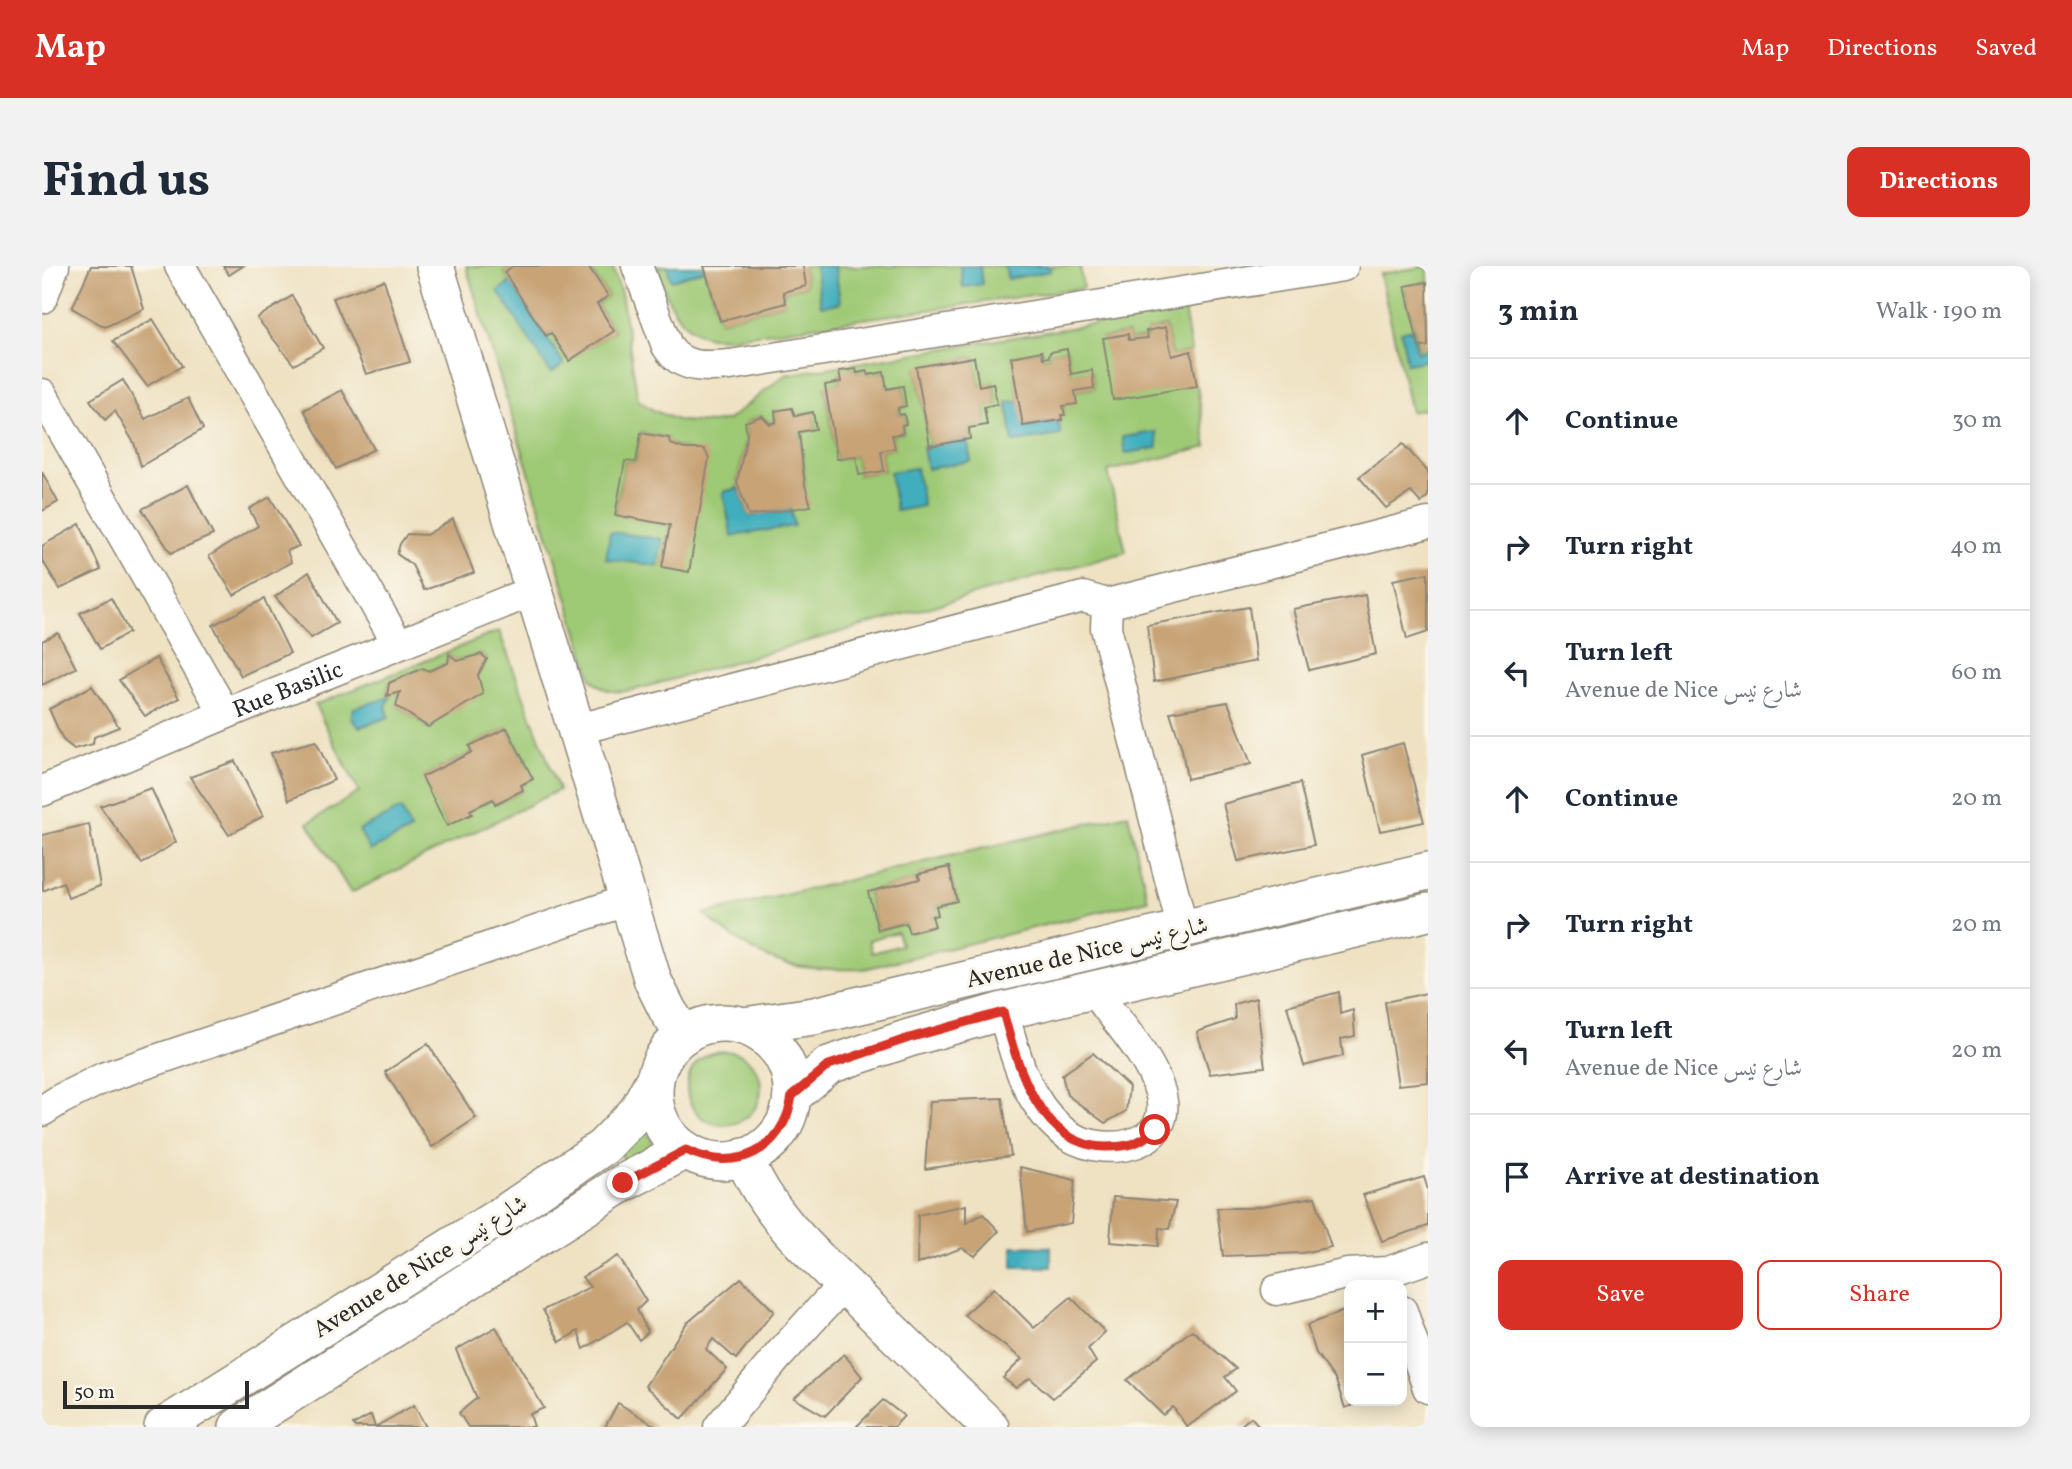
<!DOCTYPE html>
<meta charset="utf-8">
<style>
:root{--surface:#fff;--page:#f2f2f3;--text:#1f2937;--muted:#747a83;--line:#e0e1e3;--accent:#d93025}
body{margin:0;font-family:Vollkorn,Amiri,serif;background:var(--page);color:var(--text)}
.controls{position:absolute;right:21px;bottom:21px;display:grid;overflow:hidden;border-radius:14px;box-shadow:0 4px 18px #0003}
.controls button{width:63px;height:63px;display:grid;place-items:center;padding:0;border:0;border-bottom:2px solid var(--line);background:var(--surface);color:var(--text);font:35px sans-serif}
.scale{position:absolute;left:21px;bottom:18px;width:186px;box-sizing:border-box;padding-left:7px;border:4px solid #2b2b2b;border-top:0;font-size:19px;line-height:24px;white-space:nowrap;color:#2b2b2b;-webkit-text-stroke:5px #fbf7ec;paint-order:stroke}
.stop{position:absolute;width:21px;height:21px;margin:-16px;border:5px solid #d93025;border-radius:50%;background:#fff}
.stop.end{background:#d93025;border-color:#fff;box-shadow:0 2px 7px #0008}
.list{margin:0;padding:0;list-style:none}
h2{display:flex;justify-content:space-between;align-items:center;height:91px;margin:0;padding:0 28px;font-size:30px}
h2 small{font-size:23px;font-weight:400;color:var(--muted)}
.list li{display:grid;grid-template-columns:46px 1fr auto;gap:21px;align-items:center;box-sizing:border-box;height:126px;padding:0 28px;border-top:2px solid var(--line)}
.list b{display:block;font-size:26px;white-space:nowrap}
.list p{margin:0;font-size:23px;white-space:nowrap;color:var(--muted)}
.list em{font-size:23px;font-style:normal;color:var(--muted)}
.actions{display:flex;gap:14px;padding:21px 28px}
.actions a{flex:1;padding:16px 0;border:2px solid var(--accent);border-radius:14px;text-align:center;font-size:24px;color:var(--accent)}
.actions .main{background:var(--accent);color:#fff}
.icon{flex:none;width:38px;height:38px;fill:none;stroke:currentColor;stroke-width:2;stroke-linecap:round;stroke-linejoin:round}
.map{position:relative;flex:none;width:1386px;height:1161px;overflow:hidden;border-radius:14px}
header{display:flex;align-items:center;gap:42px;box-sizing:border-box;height:98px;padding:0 35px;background:var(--accent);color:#fff}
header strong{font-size:33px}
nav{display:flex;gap:38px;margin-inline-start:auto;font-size:24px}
.intro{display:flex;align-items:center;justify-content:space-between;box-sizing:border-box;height:168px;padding:0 42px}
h1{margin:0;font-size:49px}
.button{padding:18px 32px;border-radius:14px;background:var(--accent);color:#fff;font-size:24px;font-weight:700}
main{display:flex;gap:42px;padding:0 42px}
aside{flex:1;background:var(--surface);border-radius:14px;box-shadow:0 4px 18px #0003}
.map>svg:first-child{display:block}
.green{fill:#9ec975;stroke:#647a50;stroke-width:2;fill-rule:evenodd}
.water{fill:#40aebd;stroke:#366c74;stroke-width:2}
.building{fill:#c7a376}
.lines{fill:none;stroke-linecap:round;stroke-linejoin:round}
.minor-casing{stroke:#8d8677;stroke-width:33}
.tertiary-casing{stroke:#8d8677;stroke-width:40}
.minor{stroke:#fff;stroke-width:30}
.tertiary{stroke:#fff;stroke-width:37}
.route{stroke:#d93025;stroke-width:9}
.labels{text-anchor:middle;stroke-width:6;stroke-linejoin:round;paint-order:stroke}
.street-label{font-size:24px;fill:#2b2b2b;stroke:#fbf7ec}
</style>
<header>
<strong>Map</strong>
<nav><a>Map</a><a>Directions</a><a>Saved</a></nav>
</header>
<div class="intro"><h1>Find us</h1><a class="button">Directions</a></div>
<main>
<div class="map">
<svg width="1386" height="1161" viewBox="0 0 1386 1161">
<rect width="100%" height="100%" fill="#fbf7ec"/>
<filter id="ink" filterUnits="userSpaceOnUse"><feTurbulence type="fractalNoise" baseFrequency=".0143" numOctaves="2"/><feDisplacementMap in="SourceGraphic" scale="14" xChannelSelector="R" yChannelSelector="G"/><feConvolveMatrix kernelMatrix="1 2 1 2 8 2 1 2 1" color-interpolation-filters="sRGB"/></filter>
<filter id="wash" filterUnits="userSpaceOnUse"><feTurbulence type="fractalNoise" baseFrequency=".00686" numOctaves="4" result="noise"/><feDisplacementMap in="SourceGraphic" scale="28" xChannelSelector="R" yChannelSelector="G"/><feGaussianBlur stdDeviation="1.57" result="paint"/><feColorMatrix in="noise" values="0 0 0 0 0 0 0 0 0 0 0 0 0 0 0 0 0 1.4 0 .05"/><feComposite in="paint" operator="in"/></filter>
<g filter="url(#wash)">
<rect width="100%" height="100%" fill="#efe2c3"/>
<!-- green -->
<g class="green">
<path d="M424 0H471L462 6 469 16 456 25 522 98 504 70 509 67 527 94 572 65 555 38 566 30 547 1 570 0 579 27 596 134 611 144 637 155 670 157 686 154 743 109 1142 43 1149 85 1130 90 1124 61 1105 65 1106 72 1087 74 1086 68 1061 72 1155 120 1165 181 1066 205 1084 286 596 423C576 427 564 428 550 413ZM1025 83 1029 108 1050 105 1052 122 1033 125 1021 140 1022 148 1019 149V154L1016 155 1018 169 971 176 965 137 977 135 970 91 1000 85 1001 92 1007 91 1008 86ZM932 91 937 120 951 117 955 138 942 141 945 159 927 162 928 172 881 182 888 180 874 102ZM814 103 815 107 825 105 826 109 842 106 845 123 861 121 864 140 856 142 857 149H862L864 158 860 159 861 167 850 169 852 182 839 185 842 205 817 209 814 190 795 193 783 120 799 116 797 106ZM733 145 753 150 771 146 774 163 757 166 763 219 749 243 690 270 681 226 697 222 695 216 705 169 704 156 720 150 728 158 734 156ZM599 167 626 172 628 178 643 183 620 301 628 259 573 248 583 195 594 196Z"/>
<path d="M615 0H625L629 14 663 4 678 55 743 37 741 26 764 20 761 0H773L779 39 798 37 793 0H918L921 20 940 18 938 0H963L966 13 1009 4 1008 0H1038L1041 22 686 72C679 71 670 72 664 70 633 60 622 27 615 0Z"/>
<polygon points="1386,0 1386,21 1384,16 1363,21 1377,82 1386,80 1386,84 1375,86 1365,98 1386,94 1386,142 1369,146 1338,8"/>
<path d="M457 365 517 524 309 627 266 557 317 526 273 439ZM439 388 445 393 436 409 386 461 355 440 358 426 345 429 347 417 381 402 387 405 406 397 407 389 416 395ZM347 432 344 440 347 451 318 461 309 452ZM465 462 490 513 479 519 480 525 454 538 451 533 428 544 405 560 381 511 430 486 428 480Z"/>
<path d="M1086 548 1106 634 822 703C744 705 722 698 662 648ZM907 601 915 635 894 640 896 649 890 651 892 661 868 667 864 657 836 664 826 626 878 613 877 608ZM855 666 859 679 830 687 827 674Z"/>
<circle cx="682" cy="822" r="37"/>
<polygon points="602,864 610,874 610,879 584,897 576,883"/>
</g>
<!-- water -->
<g class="water">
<polygon points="625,0 662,0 663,4 629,14"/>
<polygon points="773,0 793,0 798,37 779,40"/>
<polygon points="918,0 938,0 940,18 921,21"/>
<polygon points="963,0 1008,0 1009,5 966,13"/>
<polygon points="469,16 522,98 509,107 456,25"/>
<polygon points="1370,63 1375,86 1386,84 1386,94 1365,98 1359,65"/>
<polygon points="977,135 982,160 1016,155 1019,169 971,176 965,136"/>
<polygon points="1114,166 1116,182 1083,187 1080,171"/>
<polygon points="925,173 929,195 885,203 881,181"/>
<polygon points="874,202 881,240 854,245 848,206"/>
<polygon points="697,222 707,250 749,243 752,260 690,270 681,226"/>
<polygon points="568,266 620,273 616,300 564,293"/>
<polygon points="348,431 344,440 347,451 317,461 309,452 312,442"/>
<polygon points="359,543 369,564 328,585 317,564"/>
<polygon points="971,980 1009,981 1009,1001 971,1001"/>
</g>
<g id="blocks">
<!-- building -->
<g class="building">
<polygon points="49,0 89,0 102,43 63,61 30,42"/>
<polygon points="181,0 201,0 187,9"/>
<polygon points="471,0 546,0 566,30 555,38 572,65 527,95 509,67 504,70 462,6"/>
<polygon points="662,0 761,0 764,20 741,26 744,37 678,55"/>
<polygon points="342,14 368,96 324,108 291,32"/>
<polygon points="1385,16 1386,80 1377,82 1363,20"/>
<polygon points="250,30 281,82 252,99 215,52"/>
<polygon points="111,53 140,100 105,120 71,75"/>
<polygon points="1124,61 1130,90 1149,85 1155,120 1071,134 1061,72 1086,68 1087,74 1106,72 1104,65"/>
<polygon points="1025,83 1029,108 1050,104 1052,122 1033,125 1035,138 1021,140 1023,149 1019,149 1020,154 981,160 969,91 1000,85 1001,92 1007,91 1008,86"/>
<polygon points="932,91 937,120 951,117 955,138 942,141 945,159 927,162 928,173 888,180 874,101"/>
<polygon points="814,103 815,107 825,105 826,109 842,106 845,123 861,120 864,140 856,142 857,149 862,148 864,158 860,159 861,167 850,169 853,182 839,185 842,205 817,209 814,190 795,193 783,119 799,116 797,105"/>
<polygon points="81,114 103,153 146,132 161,163 99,200 92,177 73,145 63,154 48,134"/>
<polygon points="300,124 332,183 294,203 262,144"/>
<polygon points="750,142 753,150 771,146 774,163 757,166 763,219 769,240 707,250 695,216 705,169 703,156 720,150 728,158 734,156 733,145"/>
<polygon points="599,167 627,172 628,178 643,183 662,183 667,192 647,306 620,301 628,259 573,249 583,195 594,196"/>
<polygon points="1361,178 1386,206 1386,230 1379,237 1369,226 1344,242 1317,211"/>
<polygon points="0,206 16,236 0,245"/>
<polygon points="146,219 171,269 129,287 100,243"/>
<polygon points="228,231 257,280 245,285 249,296 192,329 167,290 216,260 207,243"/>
<polygon points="411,253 432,307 382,324 370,299 355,288 358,278 365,268 384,269"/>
<polygon points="38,258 59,304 18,323 0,294 0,280"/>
<polygon points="267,306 295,357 269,372 233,331"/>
<polygon points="1386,307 1386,366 1365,373 1351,314"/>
<polygon points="1323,329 1334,388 1267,404 1251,343"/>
<polygon points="69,332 87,366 58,383 38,347"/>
<polygon points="222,333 248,387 199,410 171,359"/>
<polygon points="1207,341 1214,395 1112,416 1105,359"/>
<polygon points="16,367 34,402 0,419 0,375"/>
<polygon points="407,388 416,395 439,388 445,393 436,409 441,428 386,461 354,440 358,426 345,430 347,417 381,402 387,405 406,397"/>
<polygon points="114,392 137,432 103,450 77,414"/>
<polygon points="50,420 77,461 52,471 51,478 32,483 21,474 7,443"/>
<polygon points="1186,436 1209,498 1145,513 1140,483 1128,446"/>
<polygon points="465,462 491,513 479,519 481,524 453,538 451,533 428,544 430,548 405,560 380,511 430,486 427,480"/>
<polygon points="274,475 292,514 247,534 229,487"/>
<polygon points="1361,477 1382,556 1338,565 1320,489"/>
<polygon points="193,495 221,550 187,569 148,511"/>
<polygon points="1258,517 1272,579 1196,595 1181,538"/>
<polygon points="109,522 134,576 100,598 58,540"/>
<polygon points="47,558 58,620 26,632 21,616 1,625 0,569"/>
<polygon points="907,601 915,635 894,640 896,649 890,650 893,660 867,667 864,657 836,664 826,626 878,613 876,608"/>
<polygon points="1297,726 1298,748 1311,744 1313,770 1299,773 1301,790 1262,800 1245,740"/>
<polygon points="1385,727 1386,816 1356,819 1343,736"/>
<polygon points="1214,732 1223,801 1168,808 1155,766 1193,753 1192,738"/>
<polygon points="386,778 434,852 390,881 343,806"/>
<polygon points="1051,787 1087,821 1084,845 1063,857 1025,829 1020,809"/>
<polygon points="960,832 969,890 883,903 888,835"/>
<polygon points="978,901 1033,914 1029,957 985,966"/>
<polygon points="1382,911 1386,924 1386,960 1340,975 1321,929"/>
<polygon points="1071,931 1134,936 1127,963 1117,962 1116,980 1068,976"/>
<polygon points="1273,931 1289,981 1260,987 1181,990 1175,942 1208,942"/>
<polygon points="924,939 924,957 941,948 957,965 933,990 920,982 875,998 876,949"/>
<polygon points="576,990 604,1035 595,1044 606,1066 597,1074 585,1056 542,1083 536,1065 518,1076 501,1044 548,1021 540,1011"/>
<polygon points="699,1012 732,1045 694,1093 671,1073 664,1083 685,1103 640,1153 603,1120 644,1058"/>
<polygon points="952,1022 992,1062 1029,1031 1063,1066 1046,1083 1054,1096 1011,1132 988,1112 974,1122 961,1112 980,1093 922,1049"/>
<polygon points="1307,1043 1307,1135 1322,1135 1303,1142 1294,1115 1274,1087 1265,1059"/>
<polygon points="454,1061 502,1142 488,1148 492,1161 426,1161 417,1147 435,1132 414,1084"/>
<polygon points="1150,1064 1194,1103 1183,1111 1194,1125 1145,1161 1131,1141 1121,1149 1085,1114"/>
<polygon points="802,1088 820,1111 783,1150 752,1132"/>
<polygon points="841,1134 862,1150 852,1161 814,1161"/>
<polygon points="576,1137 615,1161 563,1161"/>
<polygon points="372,1139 384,1161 313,1161 311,1159 329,1149 333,1161"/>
<polygon points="1209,1151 1218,1161 1197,1161"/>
</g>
</g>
</g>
<g filter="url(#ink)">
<use href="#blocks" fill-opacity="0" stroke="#8d8677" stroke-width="2"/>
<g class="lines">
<defs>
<g id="minor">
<polyline points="138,0 356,378"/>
<path d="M595 0 625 80C639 103 663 101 688 99L1301 0"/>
<polyline points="0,32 12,0"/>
<polyline points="0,128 183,448"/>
<polyline points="1065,338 1064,362 1141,664"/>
<polyline points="533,464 1041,331 1065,338 1386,257"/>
<path id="s1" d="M0 525 183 448 491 325"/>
<path d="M961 745C973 789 983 833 1019 864 1055 895 1138 884 1117 823 1106 788 1073 754 1052 724"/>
<polyline points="0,845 19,833 61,812 586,634"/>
<polyline points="1235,1024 1305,1008 1346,1006 1386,992"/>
<polyline points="1360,1045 1386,1122"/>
<polyline points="677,1161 737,1089 802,1018"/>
</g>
<g id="tertiary">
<polyline points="393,0 611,715 626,745 642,769"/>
<circle cx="681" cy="826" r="69"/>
<polyline points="702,760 772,750 1386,605"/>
<polyline points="750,830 787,799 867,772 961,745 1386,646"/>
<path d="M702 891C725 950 774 991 818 1034 861 1076 905 1119 948 1161"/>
<polyline points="121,1161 466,945 561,881 595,846 612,814"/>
<polyline points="196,1161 581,917 644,884"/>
</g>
</defs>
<!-- minor casing -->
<use href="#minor" class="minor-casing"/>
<!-- tertiary casing -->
<use href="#tertiary" class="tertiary-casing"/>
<!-- minor -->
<use href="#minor" class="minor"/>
<!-- tertiary -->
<use href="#tertiary" class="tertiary"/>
</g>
</g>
<g class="lines" filter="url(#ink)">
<!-- route -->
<path class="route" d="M581 917 644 884C693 908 742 885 750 830L787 799 867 772 961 746C975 797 996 880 1064 881 1085 881 1097 878 1113 864"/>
</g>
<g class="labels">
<!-- street labels -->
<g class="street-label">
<text dy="8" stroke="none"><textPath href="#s1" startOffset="266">Rue Basilic</textPath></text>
<text transform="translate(1045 686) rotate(-13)" y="8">Avenue de Nice شارع نيس</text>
<text transform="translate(378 1000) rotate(-32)" y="8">Avenue de Nice شارع نيس</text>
</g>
</g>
</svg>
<div class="controls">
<button>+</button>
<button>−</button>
</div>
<div class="scale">50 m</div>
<div class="stop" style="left:1113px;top:864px"></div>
<div class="stop end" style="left:581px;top:917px"></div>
</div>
<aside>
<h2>3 min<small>Walk · 190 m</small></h2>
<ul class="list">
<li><svg class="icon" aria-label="ahead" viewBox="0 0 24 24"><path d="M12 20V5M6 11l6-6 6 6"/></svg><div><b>Continue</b></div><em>30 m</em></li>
<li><svg class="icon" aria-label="right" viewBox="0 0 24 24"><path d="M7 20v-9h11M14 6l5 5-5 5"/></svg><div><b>Turn right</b></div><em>40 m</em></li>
<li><svg class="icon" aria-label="left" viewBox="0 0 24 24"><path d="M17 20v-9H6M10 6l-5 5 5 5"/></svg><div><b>Turn left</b><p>Avenue de Nice شارع نيس</p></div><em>60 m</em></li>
<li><svg class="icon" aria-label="ahead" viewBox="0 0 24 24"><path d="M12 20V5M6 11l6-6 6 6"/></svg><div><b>Continue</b></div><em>20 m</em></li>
<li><svg class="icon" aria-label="right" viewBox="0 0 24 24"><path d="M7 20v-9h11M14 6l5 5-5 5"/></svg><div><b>Turn right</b></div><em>20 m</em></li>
<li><svg class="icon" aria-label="left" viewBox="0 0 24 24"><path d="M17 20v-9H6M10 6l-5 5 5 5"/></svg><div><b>Turn left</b><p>Avenue de Nice شارع نيس</p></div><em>20 m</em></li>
<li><svg class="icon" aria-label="arrive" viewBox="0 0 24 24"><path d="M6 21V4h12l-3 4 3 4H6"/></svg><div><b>Arrive at destination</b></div></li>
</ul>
<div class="actions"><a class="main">Save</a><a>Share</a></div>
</aside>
</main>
